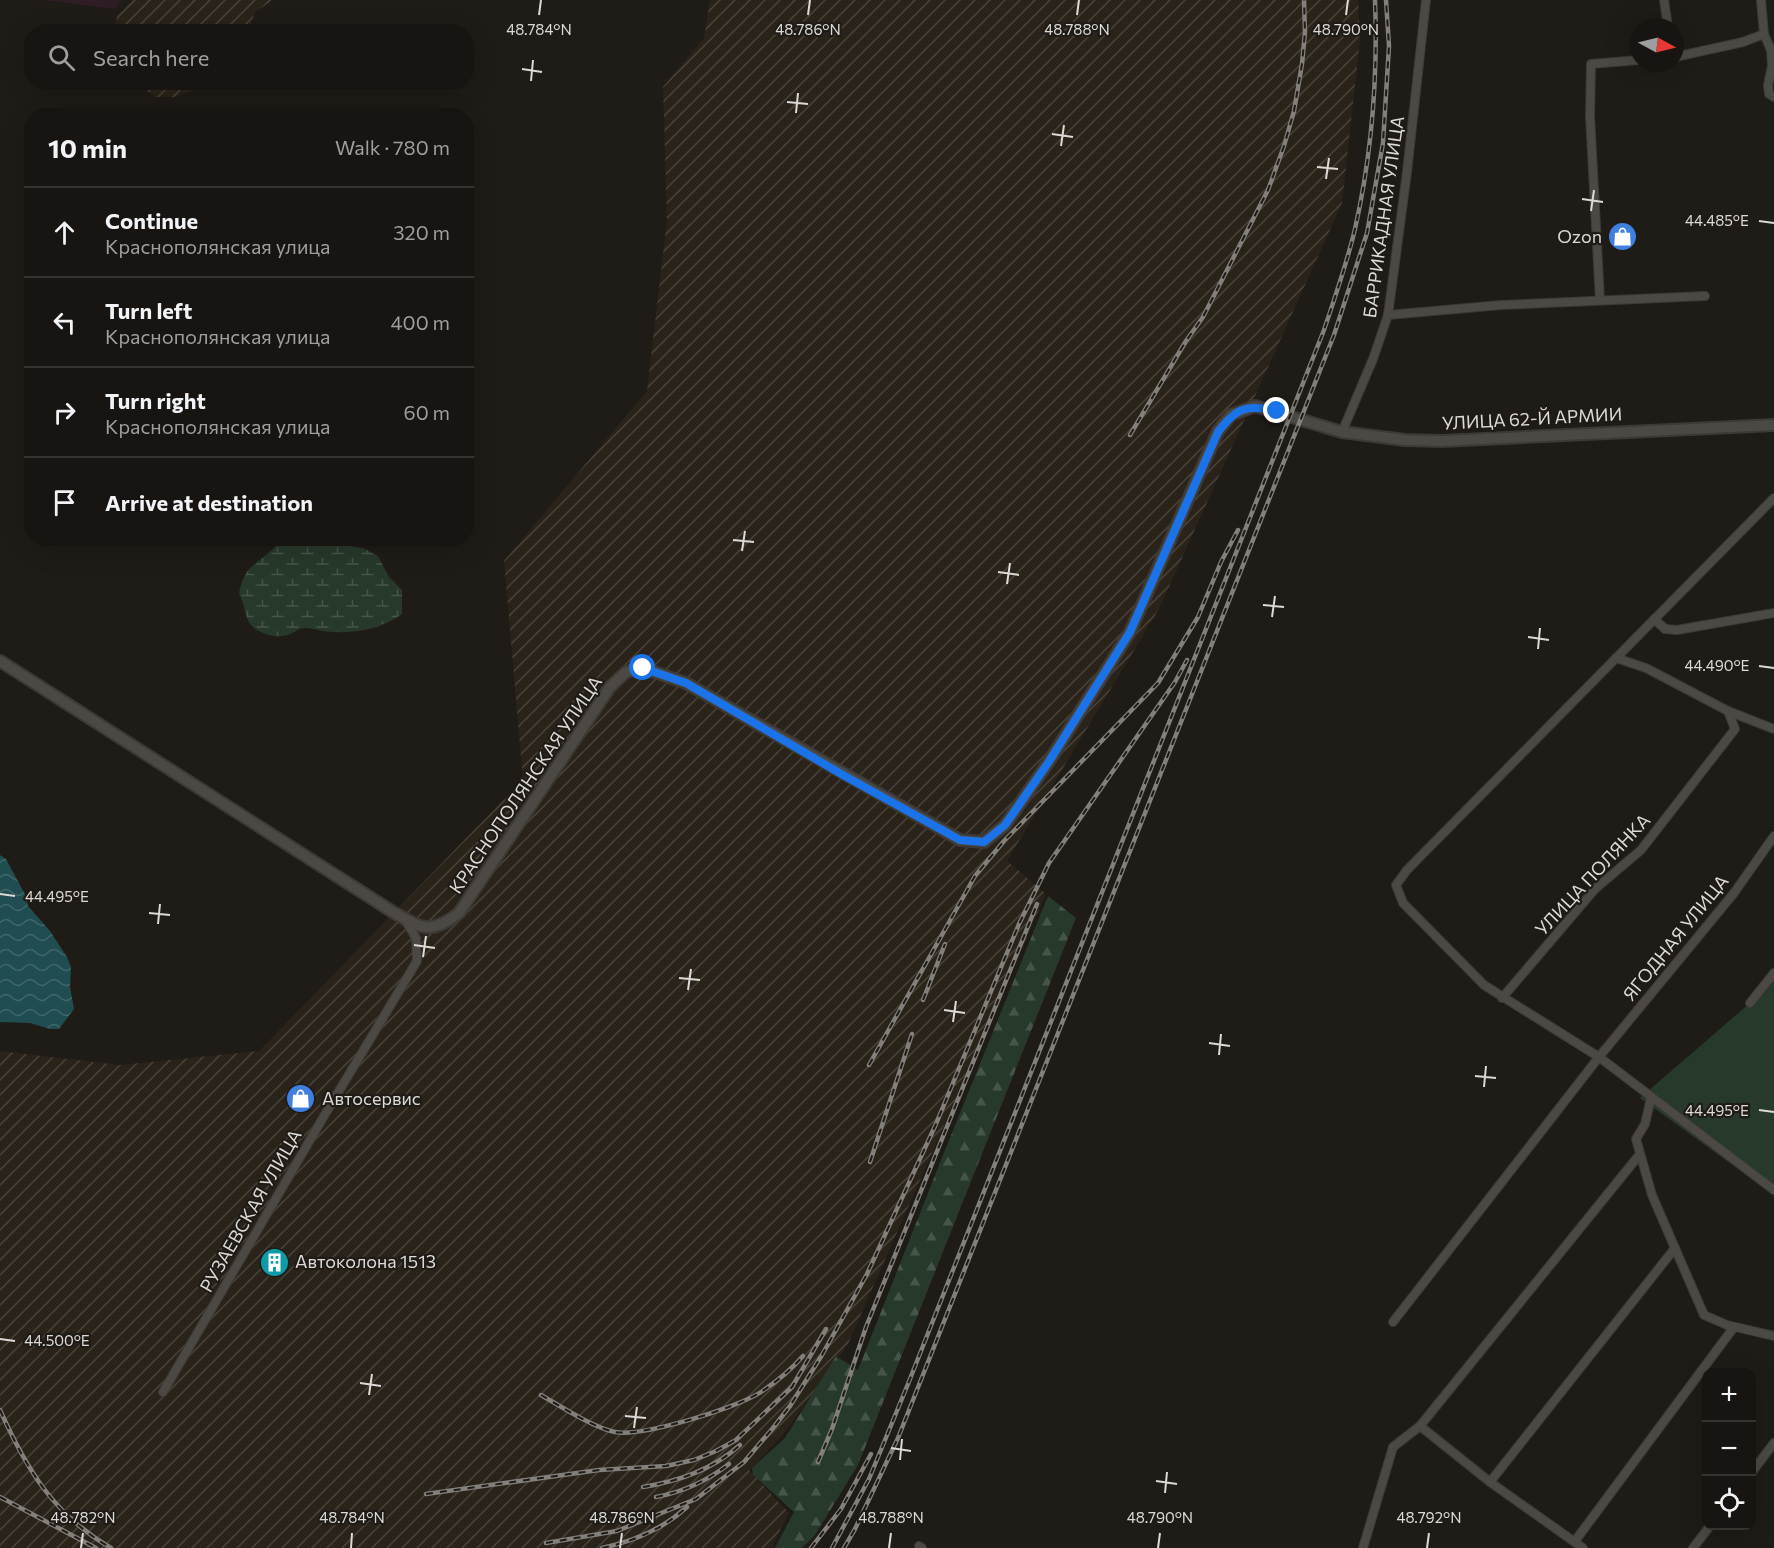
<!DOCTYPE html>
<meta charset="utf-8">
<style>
:root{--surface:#171411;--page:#201d1a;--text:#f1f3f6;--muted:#9e9e9f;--line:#363331}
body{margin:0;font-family:Commissioner,sans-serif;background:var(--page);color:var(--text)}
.controls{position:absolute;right:18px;bottom:18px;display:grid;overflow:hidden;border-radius:12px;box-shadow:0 6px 24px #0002}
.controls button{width:54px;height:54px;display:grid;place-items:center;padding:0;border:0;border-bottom:2px solid var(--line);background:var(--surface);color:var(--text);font:30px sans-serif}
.compass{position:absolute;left:1630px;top:18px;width:54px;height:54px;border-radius:50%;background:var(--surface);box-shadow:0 6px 24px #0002;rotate:97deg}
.stop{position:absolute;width:18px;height:18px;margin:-14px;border:4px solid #1a73e8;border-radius:50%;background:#fff}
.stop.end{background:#1a73e8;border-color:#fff;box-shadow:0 2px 6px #0008}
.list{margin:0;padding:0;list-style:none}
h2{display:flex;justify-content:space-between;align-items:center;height:78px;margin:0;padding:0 24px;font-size:26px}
h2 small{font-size:20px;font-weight:400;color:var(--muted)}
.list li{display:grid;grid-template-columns:39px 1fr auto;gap:18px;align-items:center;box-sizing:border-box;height:90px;padding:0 24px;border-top:2px solid var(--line)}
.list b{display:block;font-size:22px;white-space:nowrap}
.list p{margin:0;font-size:20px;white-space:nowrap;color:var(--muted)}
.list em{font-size:20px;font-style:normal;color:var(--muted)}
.icon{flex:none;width:33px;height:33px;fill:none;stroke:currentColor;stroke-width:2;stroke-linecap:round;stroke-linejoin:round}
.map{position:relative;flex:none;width:1774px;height:1548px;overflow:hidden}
.search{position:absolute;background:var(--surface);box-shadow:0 6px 24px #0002;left:24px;top:24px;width:450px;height:66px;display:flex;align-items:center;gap:15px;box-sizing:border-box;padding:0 21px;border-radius:24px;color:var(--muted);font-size:22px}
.panel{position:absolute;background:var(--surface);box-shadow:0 6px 24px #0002;left:24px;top:108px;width:450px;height:438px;border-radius:24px}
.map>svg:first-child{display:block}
.industrial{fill:url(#industrial-furrows)}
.medical{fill:#2e1d25}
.forest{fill:url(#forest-firs)}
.wetland{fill:url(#wetland-marsh)}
.garden{fill:#27392b}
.water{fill:url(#water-waves)}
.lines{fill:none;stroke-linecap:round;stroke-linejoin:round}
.minor-casing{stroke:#3c3936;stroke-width:10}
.tertiary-casing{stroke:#3c3936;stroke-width:14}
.minor{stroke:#4c4843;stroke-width:8}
.tertiary{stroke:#4c4843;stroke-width:10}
.rail-casing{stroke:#83807c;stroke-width:4.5}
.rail{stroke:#1f1b17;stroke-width:2;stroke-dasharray:7;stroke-linecap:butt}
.route{stroke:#1a73e8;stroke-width:8}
.ticks{fill:none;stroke:#dcd9d6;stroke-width:2}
.labels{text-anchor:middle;stroke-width:4.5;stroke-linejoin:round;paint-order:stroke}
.street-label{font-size:18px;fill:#dcd9d6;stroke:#1f1b17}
.poi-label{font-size:18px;fill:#dcd9d6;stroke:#1f1b17;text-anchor:start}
.ticks-label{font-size:15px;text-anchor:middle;fill:#dcd9d6;stroke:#1f1b17;stroke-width:4.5;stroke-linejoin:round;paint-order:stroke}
</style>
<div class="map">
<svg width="1774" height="1548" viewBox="0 0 1774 1548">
<defs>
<pattern id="industrial-furrows" width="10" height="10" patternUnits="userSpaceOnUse" patternTransform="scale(1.5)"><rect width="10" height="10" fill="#2a2319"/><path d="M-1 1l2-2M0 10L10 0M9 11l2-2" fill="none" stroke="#48423a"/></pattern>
<pattern id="forest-firs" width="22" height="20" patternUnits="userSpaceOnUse" patternTransform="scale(1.5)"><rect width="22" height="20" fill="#27392b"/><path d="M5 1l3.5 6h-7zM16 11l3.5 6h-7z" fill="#465549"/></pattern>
<pattern id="wetland-marsh" width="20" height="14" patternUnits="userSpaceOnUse" patternTransform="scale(1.5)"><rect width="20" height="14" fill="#27392b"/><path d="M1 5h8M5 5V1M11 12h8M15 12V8" fill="none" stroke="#465549"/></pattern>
<pattern id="water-waves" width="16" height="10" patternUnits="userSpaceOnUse" patternTransform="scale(1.5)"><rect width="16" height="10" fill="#204d51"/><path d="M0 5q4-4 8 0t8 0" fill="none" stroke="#406669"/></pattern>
</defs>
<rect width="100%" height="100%" fill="#1f1b17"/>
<!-- industrial -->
<g class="industrial">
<polygon points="133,0 273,0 255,12 248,31 113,31 118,14"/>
<polygon points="710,0 1358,0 1360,40 1342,203 1159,609 1007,861 1046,894 848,1344 782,1436 749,1470 789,1513 771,1548 0,1548 0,1051 120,1065 259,1051 523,780 504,561 647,391 667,220 663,87 704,38"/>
<polygon points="138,83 213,83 175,97 154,97"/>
</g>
<!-- medical -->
<polygon class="medical" points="43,0 122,0 115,9"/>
<!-- forest -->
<polygon class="forest" points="1048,896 1076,918 858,1465 815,1535 802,1548 775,1548 794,1512 753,1475 752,1468 785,1438 836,1356 858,1370 943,1155"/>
<!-- wetland -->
<path class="wetland" d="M278 539H340L349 546 363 548 378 556 389 577 402 590V614C381 629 358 633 332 632 323 632 314 628 305 628 299 628 297 631 292 633 281 639 267 636 257 630 242 620 247 606 239 594 245 563 256 566 276 546Z"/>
<!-- garden -->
<polygon class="garden" points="1774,973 1774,1195 1640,1098 1750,1003"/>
<!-- water -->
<polygon class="water" points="0,855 6,859 26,896 28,906 50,931 67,957 71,967 70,987 74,1009 59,1029 50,1029 30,1023 0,1022"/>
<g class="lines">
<defs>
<g id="minor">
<polyline points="1664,0 1668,27"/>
<polyline points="1761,0 1764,34 1771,50 1772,66 1768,85 1769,94 1774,97"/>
<polyline points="1675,57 1743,42 1764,34"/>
<polyline points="1600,300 1590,116 1591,64 1639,60"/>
<polyline points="1388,315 1501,305 1705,296"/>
<polyline points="1342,432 1373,359 1388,315 1407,172 1426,0"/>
<polyline points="1774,498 1407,870 1396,885 1403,903 1484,985 1599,1057 1774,1190"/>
<polyline points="1654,619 1665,629 1677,630 1774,613"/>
<polyline points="1616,658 1646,668 1728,711 1774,729"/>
<polyline points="1502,998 1595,889 1641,850 1735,729 1728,711"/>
<polyline points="1750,1003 1774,973"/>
<polyline points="1651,1098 1645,1124 1636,1139 1652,1195 1704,1315 1727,1325 1774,1336"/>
<polyline points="1393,1322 1599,1057 1734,893 1774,836"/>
<polyline points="163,1392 324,1116 417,961 416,938 405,920"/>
<polyline points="1752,1472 1774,1443"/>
<polyline points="1490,1482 1675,1248"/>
<polyline points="1575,1541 1734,1327"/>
<polyline points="919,1546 922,1548"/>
<polyline points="1363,1548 1393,1447 1420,1426"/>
<polyline points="1583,1548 1490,1482 1420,1426 1640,1154"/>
<polyline points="1693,1548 1710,1526"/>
</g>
<path id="tertiary" d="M0 661 393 912C422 929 430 935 459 913L610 687 626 672 643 668 686 683 960 840 984 842 1005 825 1048 763 1130 632 1218 431 1231 415 1255 406 1342 432 1405 440 1442 441 1774 425"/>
</defs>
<!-- minor casing -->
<use href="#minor" class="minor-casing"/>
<!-- tertiary casing -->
<use href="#tertiary" class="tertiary-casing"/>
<!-- minor -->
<use href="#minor" class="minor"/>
<!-- tertiary -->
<use href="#tertiary" class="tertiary"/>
<defs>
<g id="rail">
<polyline points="1130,435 1186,341 1203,317 1268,190 1284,146 1294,111 1302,64 1305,32 1304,0"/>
<polyline points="923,1000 945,944"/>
<polyline points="869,1065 975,876 1004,841 1158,683 1198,617 1221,562 1238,530"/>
<polyline points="870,1162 912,1034"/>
<path d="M541 1395C560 1406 594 1428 615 1432 643 1437 737 1408 761 1392 776 1382 791 1370 803 1356"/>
<path d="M0 1410C27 1470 53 1514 111 1548"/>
<polyline points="818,1462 832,1429 866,1327 1037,904"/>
<path d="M643 1487C679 1481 712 1470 740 1445"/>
<polyline points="426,1494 599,1470 666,1466 694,1460 716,1451 736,1440 792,1387 826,1329"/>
<polyline points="0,1497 96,1548"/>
<path d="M656 1497C683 1492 707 1481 729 1464"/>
<polyline points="546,1543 617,1531 696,1499 744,1462 773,1428 790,1406 822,1355 867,1274 936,1124 1019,924 1049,863 1175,682 1187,660"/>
<path d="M602 1548C635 1541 663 1529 687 1507"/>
<polyline points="811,1548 841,1509 871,1454"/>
<path d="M832 1548 869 1479 908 1384 1324 330C1335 297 1347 263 1355 229 1372 153 1378 77 1375 0"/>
<polyline points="844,1548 855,1529 898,1438 1334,335 1367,233 1383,143 1389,46 1386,0"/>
</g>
</defs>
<!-- rail casing -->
<use href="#rail" class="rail-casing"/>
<!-- rail -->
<use href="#rail" class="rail"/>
</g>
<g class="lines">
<!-- route -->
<path class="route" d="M643 668 686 683 843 775 960 840 984 842 1005 825 1048 763 1130 632 1218 432C1237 407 1247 404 1277 411"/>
</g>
<!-- ticks -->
<path class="ticks" d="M539 15 541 0M808 15 810 0M1077 15 1079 0M1346 15 1348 0M522 69 542 72M531 81 533 60M787 102 808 104M796 113 798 93M1052 134 1073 137M1061 146 1064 125M1317 167 1338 169M1326 179 1329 158M1582 199 1603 202M1591 211 1594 190M1759 221 1774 223M733 540 754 542M742 551 745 531M998 572 1019 575M1007 584 1010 563M1263 605 1284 607M1272 617 1275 596M1528 637 1549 640M1538 649 1540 628M1759 666 1774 668M0 894 15 896M149 913 170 915M158 924 160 904M414 945 435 948M423 957 426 936M679 978 700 980M688 990 691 969M944 1010 965 1013M953 1022 956 1001M1209 1043 1230 1046M1219 1055 1221 1034M1475 1076 1496 1078M1484 1087 1486 1066M1759 1110 1774 1112M0 1339 15 1341M360 1383 381 1386M369 1395 372 1374M625 1416 646 1418M634 1428 637 1407M891 1448 911 1451M900 1460 902 1439M1156 1481 1177 1484M1165 1493 1167 1472M81 1548 83 1533M351 1548 352 1533M620 1548 622 1533M889 1548 891 1533M1158 1548 1160 1533M1427 1548 1429 1533"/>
<!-- icons -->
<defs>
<symbol id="shop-disc" viewBox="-11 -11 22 22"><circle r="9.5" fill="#3f7fe0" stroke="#1f1b17"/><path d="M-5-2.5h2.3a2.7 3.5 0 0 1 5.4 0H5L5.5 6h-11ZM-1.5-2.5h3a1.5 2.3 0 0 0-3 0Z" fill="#fff"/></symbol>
<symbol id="building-disc" viewBox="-11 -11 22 22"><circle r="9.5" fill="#0f9aa8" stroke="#1f1b17"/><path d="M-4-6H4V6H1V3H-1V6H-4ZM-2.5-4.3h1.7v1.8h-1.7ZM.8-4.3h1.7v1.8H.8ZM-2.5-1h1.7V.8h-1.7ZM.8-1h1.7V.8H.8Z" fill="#fff"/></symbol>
</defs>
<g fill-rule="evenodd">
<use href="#shop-disc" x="1606" y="220" width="33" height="33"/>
<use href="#shop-disc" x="284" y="1082" width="33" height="33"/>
<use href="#building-disc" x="258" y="1246" width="33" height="33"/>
</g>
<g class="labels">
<!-- street labels -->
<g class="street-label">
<text transform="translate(1384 217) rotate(-82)" y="6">БАРРИКАДНАЯ УЛИЦА</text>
<text transform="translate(1532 419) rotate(-3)" y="6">УЛИЦА 62-Й АРМИИ</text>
<text transform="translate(526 785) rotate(-56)" y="6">КРАСНОПОЛЯНСКАЯ УЛИЦА</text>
<text transform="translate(1593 875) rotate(-47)" y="6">УЛИЦА ПОЛЯНКА</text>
<text transform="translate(1676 938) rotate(-51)" y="6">ЯГОДНАЯ УЛИЦА</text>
<text transform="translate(251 1211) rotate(-60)" y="6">РУЗАЕВСКАЯ УЛИЦА</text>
</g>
<!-- poi labels -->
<g class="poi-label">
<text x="1602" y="243" text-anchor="end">Ozon</text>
<text x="322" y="1105">Автосервис</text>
<text x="295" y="1268">Автоколона 1513</text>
</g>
</g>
<g class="ticks-label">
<text x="539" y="35">48.784°N</text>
<text x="808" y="35">48.786°N</text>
<text x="1077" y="35">48.788°N</text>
<text x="1346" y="35">48.790°N</text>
<text x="1717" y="226">44.485°E</text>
<text x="1717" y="671">44.490°E</text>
<text x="57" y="902">44.495°E</text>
<text x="1717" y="1116">44.495°E</text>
<text x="57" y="1346">44.500°E</text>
<text x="83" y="1523">48.782°N</text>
<text x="352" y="1523">48.784°N</text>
<text x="622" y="1523">48.786°N</text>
<text x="891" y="1523">48.788°N</text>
<text x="1160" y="1523">48.790°N</text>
<text x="1429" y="1523">48.792°N</text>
</g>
</svg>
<div class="controls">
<button>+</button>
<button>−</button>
<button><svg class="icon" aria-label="locate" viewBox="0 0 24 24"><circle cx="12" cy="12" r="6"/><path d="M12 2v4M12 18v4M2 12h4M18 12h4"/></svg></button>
</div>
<svg class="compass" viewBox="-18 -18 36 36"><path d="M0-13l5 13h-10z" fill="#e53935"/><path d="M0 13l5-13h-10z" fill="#9e9e9f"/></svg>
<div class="stop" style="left:643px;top:668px"></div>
<div class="stop end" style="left:1277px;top:411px"></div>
<div class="search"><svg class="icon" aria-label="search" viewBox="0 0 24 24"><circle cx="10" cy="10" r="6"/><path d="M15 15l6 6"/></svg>Search here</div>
<section class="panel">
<h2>10 min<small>Walk · 780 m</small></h2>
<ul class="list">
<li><svg class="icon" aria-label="ahead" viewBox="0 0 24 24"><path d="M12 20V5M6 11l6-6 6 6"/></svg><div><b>Continue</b><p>Краснополянская улица</p></div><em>320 m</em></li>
<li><svg class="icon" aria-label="left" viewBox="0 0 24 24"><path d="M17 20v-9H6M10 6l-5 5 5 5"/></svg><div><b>Turn left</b><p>Краснополянская улица</p></div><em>400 m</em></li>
<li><svg class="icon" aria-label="right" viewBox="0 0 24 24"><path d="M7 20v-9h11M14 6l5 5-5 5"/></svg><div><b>Turn right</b><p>Краснополянская улица</p></div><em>60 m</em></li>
<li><svg class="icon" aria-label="arrive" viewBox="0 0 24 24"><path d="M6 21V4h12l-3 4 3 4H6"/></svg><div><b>Arrive at destination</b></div></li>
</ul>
</section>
</div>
